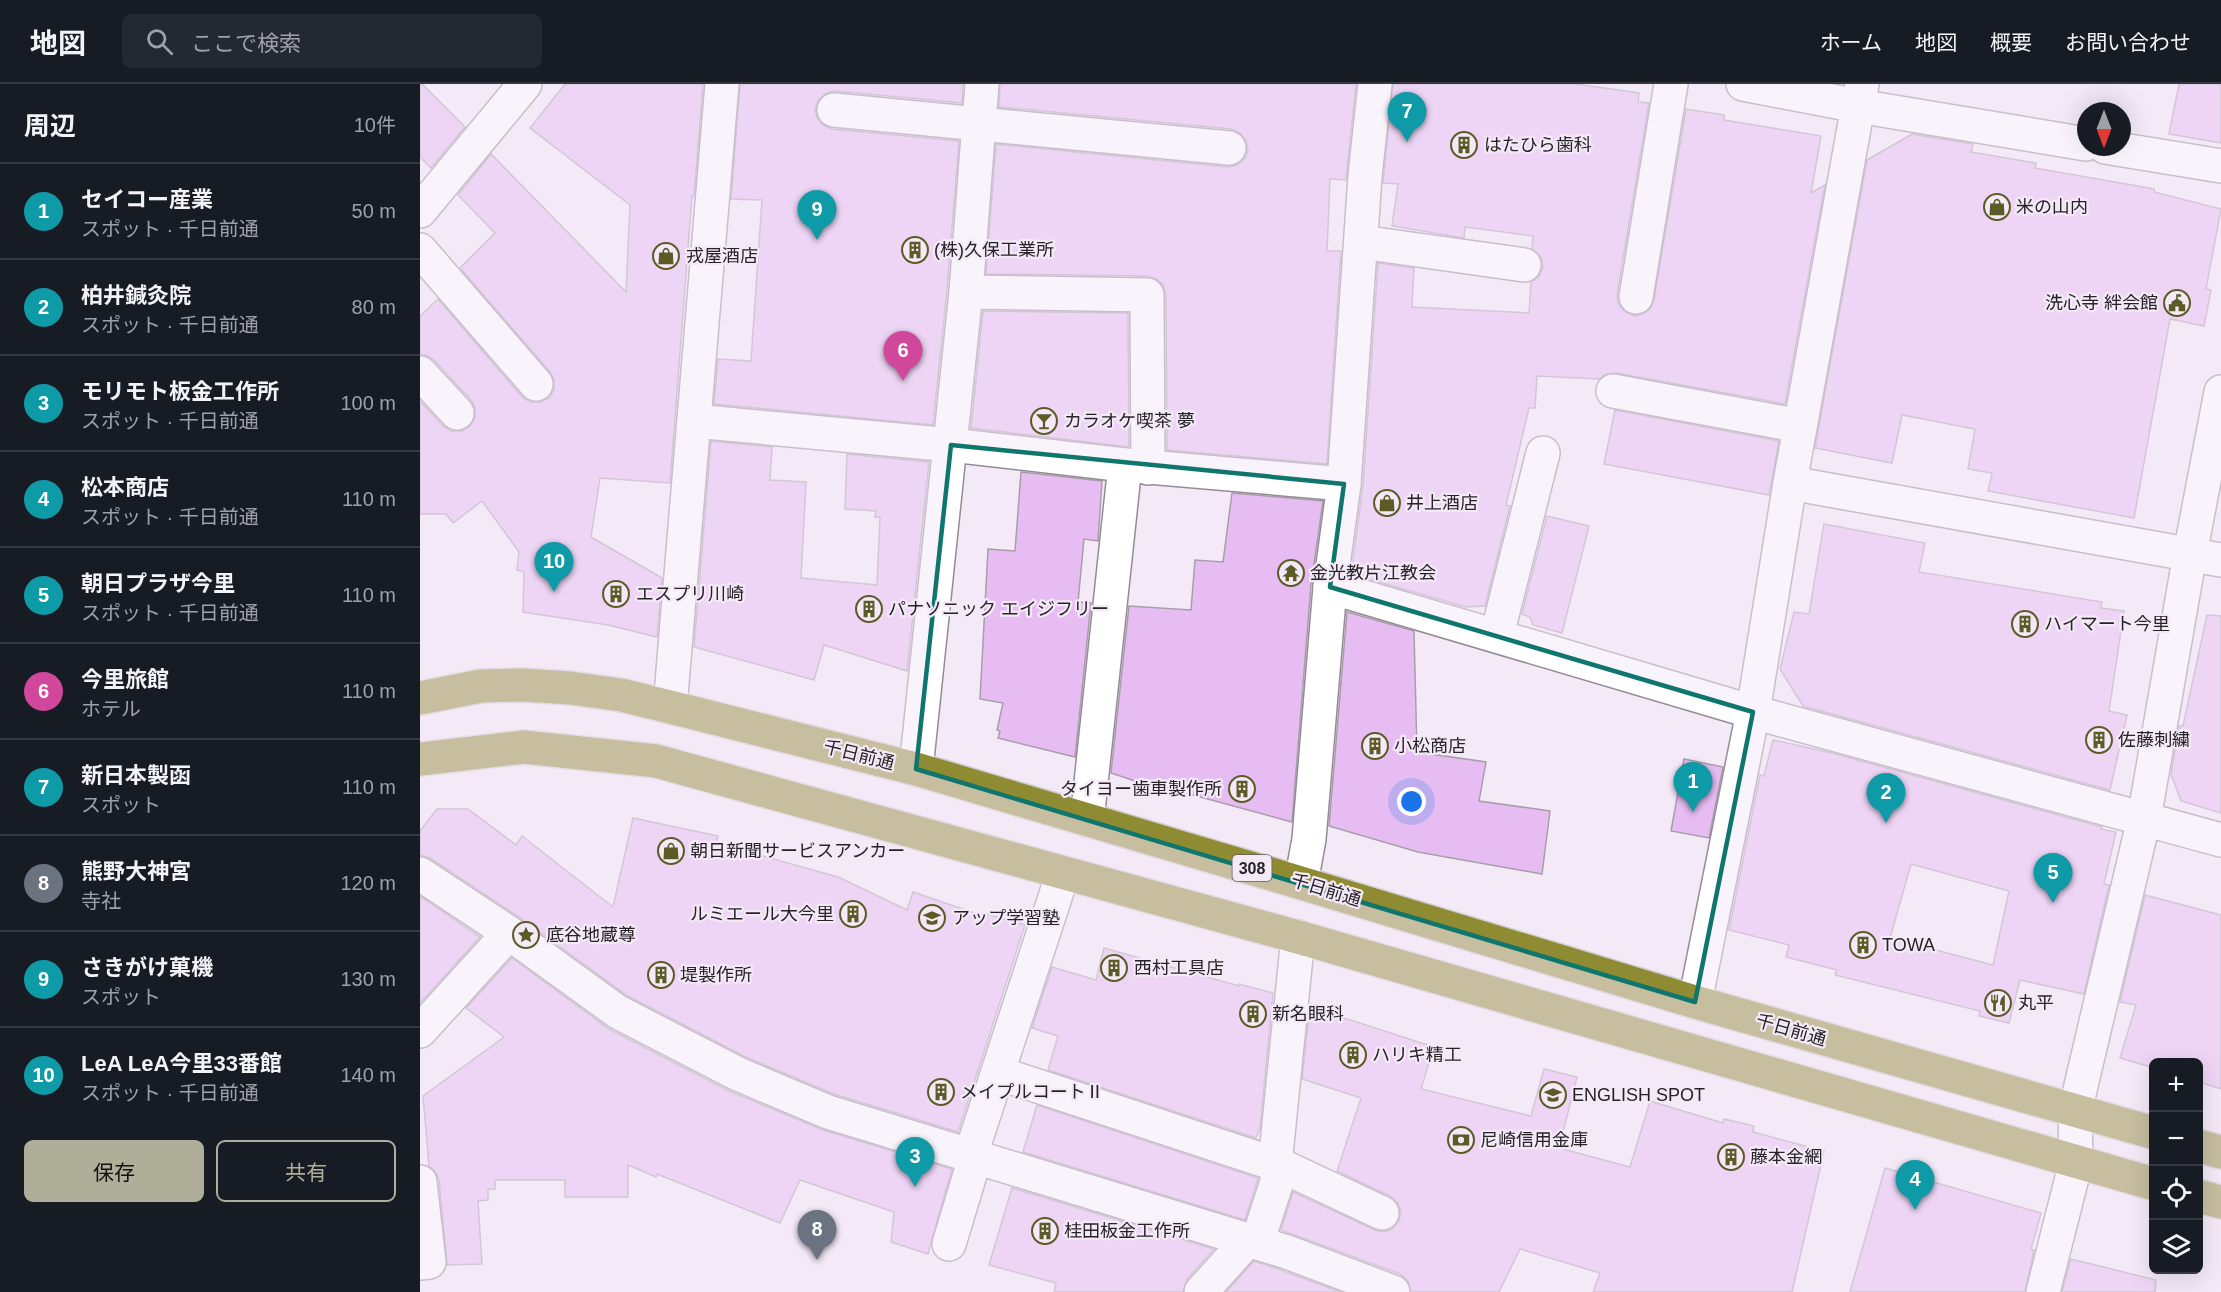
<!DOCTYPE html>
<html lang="ja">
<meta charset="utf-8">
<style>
:root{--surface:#171b24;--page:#242831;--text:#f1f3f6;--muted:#9ea1a6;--line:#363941;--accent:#aeae99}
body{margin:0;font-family:Arial,"Noto Sans JP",sans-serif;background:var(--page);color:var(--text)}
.controls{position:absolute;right:18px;bottom:18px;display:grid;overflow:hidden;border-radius:9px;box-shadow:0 6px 24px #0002}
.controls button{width:54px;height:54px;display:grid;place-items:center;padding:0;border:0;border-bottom:2px solid var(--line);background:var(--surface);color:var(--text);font:30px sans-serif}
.compass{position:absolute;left:1657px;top:18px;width:54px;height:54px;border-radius:50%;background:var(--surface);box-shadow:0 6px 24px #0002;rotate:180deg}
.you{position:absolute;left:992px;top:718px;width:21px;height:21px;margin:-15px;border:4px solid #fff;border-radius:50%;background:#1a73e8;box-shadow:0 0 0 9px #1a73e833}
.badge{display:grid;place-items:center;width:39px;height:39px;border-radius:50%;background:var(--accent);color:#fff;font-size:20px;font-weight:700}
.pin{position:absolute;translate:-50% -50px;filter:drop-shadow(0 2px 3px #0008)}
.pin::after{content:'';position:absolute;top:32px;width:21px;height:18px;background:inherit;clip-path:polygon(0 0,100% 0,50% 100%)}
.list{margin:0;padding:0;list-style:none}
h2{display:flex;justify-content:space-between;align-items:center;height:78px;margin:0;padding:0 24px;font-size:26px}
h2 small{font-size:20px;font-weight:400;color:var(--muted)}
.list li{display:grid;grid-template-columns:39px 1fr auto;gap:18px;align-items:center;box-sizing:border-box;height:96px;padding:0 24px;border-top:2px solid var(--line)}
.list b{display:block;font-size:22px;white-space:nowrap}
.list p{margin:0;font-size:20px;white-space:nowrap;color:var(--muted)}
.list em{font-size:20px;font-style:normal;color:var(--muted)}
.actions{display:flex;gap:12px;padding:18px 24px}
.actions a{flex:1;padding:14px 0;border:2px solid var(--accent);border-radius:9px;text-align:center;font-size:21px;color:var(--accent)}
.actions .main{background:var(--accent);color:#111}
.icon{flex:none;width:33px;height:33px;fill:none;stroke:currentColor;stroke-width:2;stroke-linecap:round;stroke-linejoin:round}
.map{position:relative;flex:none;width:1801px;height:1208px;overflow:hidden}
header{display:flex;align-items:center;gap:36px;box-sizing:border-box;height:84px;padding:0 30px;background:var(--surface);border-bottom:2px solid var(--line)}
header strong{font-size:28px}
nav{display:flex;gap:33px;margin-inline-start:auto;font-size:21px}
.search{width:420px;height:54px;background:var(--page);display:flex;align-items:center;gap:15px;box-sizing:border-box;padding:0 21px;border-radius:9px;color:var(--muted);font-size:22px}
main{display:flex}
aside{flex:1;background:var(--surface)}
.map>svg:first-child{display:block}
.building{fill:#e6bcf2;stroke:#a89eaa;stroke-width:1.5;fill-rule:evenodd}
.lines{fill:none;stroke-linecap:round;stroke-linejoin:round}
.street-casing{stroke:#948b96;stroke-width:36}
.highway-casing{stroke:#cfcecf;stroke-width:36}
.street{stroke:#fff;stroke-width:33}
.highway{stroke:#8f8b33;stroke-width:33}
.marked{fill:none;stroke:#0f766e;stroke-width:4.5;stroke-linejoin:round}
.labels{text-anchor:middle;stroke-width:4.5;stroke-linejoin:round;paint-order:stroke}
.shield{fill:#f4eaf7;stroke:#645e65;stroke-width:1.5}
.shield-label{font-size:16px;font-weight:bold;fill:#262227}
.poi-label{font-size:18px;fill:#262227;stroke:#f4eaf7;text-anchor:start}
.street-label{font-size:18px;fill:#262227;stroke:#f4eaf7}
</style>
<header>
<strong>地図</strong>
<div class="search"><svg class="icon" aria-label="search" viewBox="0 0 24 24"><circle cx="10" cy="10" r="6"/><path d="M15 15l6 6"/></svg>ここで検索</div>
<nav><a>ホーム</a><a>地図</a><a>概要</a><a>お問い合わせ</a></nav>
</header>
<main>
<aside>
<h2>周辺<small>10件</small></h2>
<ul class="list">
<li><span class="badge" style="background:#0f9aa8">1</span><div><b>セイコー産業</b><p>スポット · 千日前通</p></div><em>50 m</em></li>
<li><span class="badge" style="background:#0f9aa8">2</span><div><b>柏井鍼灸院</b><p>スポット · 千日前通</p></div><em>80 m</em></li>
<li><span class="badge" style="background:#0f9aa8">3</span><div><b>モリモト板金工作所</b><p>スポット · 千日前通</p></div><em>100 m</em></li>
<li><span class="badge" style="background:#0f9aa8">4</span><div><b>松本商店</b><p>スポット · 千日前通</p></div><em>110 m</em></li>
<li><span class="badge" style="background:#0f9aa8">5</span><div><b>朝日プラザ今里</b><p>スポット · 千日前通</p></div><em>110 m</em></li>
<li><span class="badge" style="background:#d1479c">6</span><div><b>今里旅館</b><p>ホテル</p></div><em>110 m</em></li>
<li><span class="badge" style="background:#0f9aa8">7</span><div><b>新日本製函</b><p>スポット</p></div><em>110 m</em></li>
<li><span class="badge" style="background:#6b7280">8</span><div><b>熊野大神宮</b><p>寺社</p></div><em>120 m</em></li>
<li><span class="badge" style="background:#0f9aa8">9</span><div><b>さきがけ菓機</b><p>スポット</p></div><em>130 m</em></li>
<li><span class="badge" style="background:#0f9aa8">10</span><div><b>LeA LeA今里33番館</b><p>スポット · 千日前通</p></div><em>140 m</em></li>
</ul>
<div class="actions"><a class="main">保存</a><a>共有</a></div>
</aside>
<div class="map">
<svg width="1801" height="1208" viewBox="0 0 1801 1208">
<rect width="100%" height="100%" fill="#f4eaf7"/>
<!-- building -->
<g class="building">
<polygon points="0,0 2,0 45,43 11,84 0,73"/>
<polygon points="145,0 283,0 274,112 272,112 250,399 180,394 171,453 242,494 237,553 188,541 103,528 104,488 97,486 99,468 62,417 33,439 26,430 0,430 0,317 23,342 31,347 42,347 50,342 55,334 55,324 51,316 14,276 6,271 0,271 0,232 18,215 102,313 110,318 120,318 129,314 134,306 134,296 130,288 40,184 75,149 38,111 71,70 206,208 210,121 110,44"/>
<polygon points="320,0 543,0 542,19 415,7 407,9 399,15 395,25 397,34 403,41 412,45 539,57 527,206 513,341 294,320 298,275 331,277 342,116 311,115"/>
<polygon points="580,0 936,0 926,96 910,95 907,167 921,167 907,380 747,366 746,211 743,201 736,195 727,192 566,190 576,60 808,83 817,81 825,74 828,66 826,57 820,49 811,45 579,23"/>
<polygon points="973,0 1156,0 1219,9 1218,18 1229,19 1197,211 1198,219 1204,227 1214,232 1223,230 1230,225 1234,216 1266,25 1304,31 1304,36 1401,52 1391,109 1405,101 1365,320 1196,289 1186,290 1179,295 1117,292 1115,324 1109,324 1086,421 1090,422 1065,522 1046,523 931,490 943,401 958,179 994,184 992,223 1109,229 1111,198 1119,192 1123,183 1121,173 1112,165 1113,152 1045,143 1044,154 972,142 978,100 963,99"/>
<polygon points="1759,0 1801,0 1801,59 1749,50"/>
<polygon points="1492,50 1553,60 1551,68 1616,79 1615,84 1734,105 1734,108 1801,125 1786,205 1791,206 1784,242 1750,235 1714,434 1568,407 1572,389 1548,385 1555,345 1482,331 1472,379 1395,364 1447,76"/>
<polygon points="563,227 708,229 709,363 551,344"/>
<polygon points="1195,326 1359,357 1349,411 1184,380"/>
<polygon points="291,357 352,363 350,396 386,398 381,494 457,501 460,433 455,433 456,427 425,425 427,370 509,378 487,587 404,561 394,596 274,563"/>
<polygon points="601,388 682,397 678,457 664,455 658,518 671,519 655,673 578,654 580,647 577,646 583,619 560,615 568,465 595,467"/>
<polygon points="812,409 903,417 891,501 872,738 725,698 724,700 691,689 709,522 771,526 775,476 803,478"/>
<polygon points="1127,432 1169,442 1142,549 1113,541 1110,533 1102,530"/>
<polygon points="1404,440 1505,459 1499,488 1682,518 1681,524 1704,527 1689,627 1707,631 1690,706 1383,622 1360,585 1374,528 1389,530"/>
<polygon points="927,528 994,547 997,668 1066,678 1059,717 1130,727 1122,790 998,768 909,742"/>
<polygon points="1787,531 1801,532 1801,729 1761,717 1751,690 1759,642 1763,642"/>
<path d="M1353 656 1412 669 1682 743 1681 745 1696 748 1684 800 1689 801 1664 910 1600 896 1589 939 1559 932 1560 927 1415 891 1417 886 1366 873 1369 861 1309 846 1340 691 1344 692ZM1491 780 1589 807 1573 881 1470 854Z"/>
<polygon points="1264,675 1303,683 1289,754 1251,747"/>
<polygon points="17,725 48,725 96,761 102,752 193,823 213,734 298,752 296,759 418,793 487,826 493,808 563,832 564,829 605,841 538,1048 414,1010 326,973 208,912 99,833 10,774 0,771 0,747"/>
<polygon points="1725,811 1801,831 1801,1005 1779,998 1779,978 1734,978 1734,984 1700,974 1716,921 1700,918"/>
<polygon points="0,812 60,853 0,919"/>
<polygon points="684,864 819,902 819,900 853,909 840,1044 836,1054 628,986 638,952 612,944 632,883 676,896"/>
<polygon points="92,874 189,945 309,1007 403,1046 532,1085 508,1170 471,1158 474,1128 380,1096 360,1139 237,1090 236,1093 208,1081 208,1113 145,1113 145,1096 75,1096 75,1105 68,1105 68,1116 58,1117 62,1180 27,1181 19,1096 15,1087 9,1082 3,1012 84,953 46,924"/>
<polygon points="890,923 1014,963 1001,1005 1111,1032 1124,985 1157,993 1139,1064 1210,1083 1230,1017 1303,1039 1304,1035 1334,1042 1333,1048 1404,1067 1372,1208 1173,1208 1180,1189 1100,1165 1079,1208 991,1208 988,1197 980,1190 861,1146 873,1108 955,1146 964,1148 972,1145 979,1137 981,1128 978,1119 970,1112 917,1087 941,1014 882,995"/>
<polygon points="617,1021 838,1094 825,1136 603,1068"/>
<polygon points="1465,1084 1621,1129 1611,1165 1614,1166 1605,1208 1430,1208"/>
<polygon points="592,1104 794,1165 767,1195 763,1208 634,1208 636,1199 569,1181"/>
<polygon points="1651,1175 1736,1196 1735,1208 1642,1208"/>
<polygon points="834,1177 861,1186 920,1208 806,1208"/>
</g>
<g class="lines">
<defs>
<g id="street">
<polyline points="1323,0 1438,22 1666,60"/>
<polyline points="414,26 809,64"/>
<polyline points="1685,63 1801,82"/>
<polyline points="0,127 105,0"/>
<polyline points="941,158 1104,181"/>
<polyline points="0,166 116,300"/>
<polyline points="546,208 727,211 728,384"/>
<polyline points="1216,213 1251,0"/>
<polyline points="0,289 37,329"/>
<polyline points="1193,307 1380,342"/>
<polyline points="274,337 531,361 705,381 924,400"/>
<polyline points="1370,399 1801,476"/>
<polyline points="910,503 1333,628 1801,756"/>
<polyline points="1077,551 1123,369"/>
<polyline points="250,623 302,0"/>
<polyline points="496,685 546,208 562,0"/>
<polyline points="667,736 705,381"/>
<polyline points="0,790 89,849 198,928 318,990 408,1028 867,1168 973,1208"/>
<polyline points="881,799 889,755 910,503 924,400 945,92 955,0"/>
<polyline points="1275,918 1333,628 1370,399 1442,0"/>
<polyline points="0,947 89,849"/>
<polyline points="578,989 855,1080"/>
<polyline points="550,1073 643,789"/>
<polyline points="862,1082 962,1129"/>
<polyline points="0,1098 9,1178 0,1179"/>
<polyline points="837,1159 862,1082 855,1080 878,853"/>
<polyline points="529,1160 555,1074"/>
<polyline points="781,1208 828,1156"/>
<polyline points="1623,1208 1656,1078 1655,1027 1724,735 1770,470 1801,308"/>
</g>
<g id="highway">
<polyline points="0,614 61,602 102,601 150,604 201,611 250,623 496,685 881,799 1275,918 1734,1049"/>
<polyline points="0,675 104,663 236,677 878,853 1734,1100"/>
<polyline points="1778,1062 1801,1068"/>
<polyline points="1778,1112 1801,1118"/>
</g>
</defs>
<!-- street casing -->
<use href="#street" class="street-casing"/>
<!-- highway casing -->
<use href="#highway" class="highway-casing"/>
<!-- street -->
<use href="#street" class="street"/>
<!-- highway -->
<use href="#highway" class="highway"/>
</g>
<!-- marked area -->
<path d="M0 0H1801V1208H0ZM531 361 924 400 910 503 1333 628 1275 918 496 685Z" fill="#f4eaf7" fill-opacity=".55" fill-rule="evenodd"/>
<path class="marked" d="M531 361 924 400 910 503 1333 628 1275 918 496 685Z"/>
<!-- icons -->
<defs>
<symbol id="building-ring" viewBox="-11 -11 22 22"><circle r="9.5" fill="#f4eaf7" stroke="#5c5a27" stroke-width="1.5"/><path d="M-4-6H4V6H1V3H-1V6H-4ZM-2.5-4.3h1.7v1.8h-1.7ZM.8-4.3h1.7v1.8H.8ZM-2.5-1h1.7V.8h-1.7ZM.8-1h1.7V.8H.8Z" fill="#5c5a27"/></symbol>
<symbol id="shop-ring" viewBox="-11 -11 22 22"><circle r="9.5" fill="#f4eaf7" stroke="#5c5a27" stroke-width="1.5"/><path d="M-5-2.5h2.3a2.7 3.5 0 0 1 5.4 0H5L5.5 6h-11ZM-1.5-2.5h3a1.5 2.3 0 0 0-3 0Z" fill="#5c5a27"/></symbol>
<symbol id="civic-ring" viewBox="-11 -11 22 22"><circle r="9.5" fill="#f4eaf7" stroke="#5c5a27" stroke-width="1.5"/><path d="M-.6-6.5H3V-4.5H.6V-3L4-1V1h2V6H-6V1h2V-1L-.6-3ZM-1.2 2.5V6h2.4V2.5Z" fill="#5c5a27"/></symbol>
<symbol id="bar-ring" viewBox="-11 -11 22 22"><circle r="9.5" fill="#f4eaf7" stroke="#5c5a27" stroke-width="1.5"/><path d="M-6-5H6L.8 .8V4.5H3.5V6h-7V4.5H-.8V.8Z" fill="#5c5a27"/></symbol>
<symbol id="temple-ring" viewBox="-11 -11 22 22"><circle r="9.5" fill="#f4eaf7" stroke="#5c5a27" stroke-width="1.5"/><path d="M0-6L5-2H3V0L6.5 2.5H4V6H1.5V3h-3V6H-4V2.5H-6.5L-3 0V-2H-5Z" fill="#5c5a27"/></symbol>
<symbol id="school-ring" viewBox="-11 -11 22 22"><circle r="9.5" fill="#f4eaf7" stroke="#5c5a27" stroke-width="1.5"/><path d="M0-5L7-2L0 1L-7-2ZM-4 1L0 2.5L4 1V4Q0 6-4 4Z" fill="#5c5a27"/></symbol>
<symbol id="sight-ring" viewBox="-11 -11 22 22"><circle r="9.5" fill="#f4eaf7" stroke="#5c5a27" stroke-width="1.5"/><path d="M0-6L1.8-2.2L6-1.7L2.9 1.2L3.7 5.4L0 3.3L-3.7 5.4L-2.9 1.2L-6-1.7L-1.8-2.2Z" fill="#5c5a27"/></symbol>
<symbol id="restaurant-ring" viewBox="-11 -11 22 22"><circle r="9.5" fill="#f4eaf7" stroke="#5c5a27" stroke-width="1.5"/><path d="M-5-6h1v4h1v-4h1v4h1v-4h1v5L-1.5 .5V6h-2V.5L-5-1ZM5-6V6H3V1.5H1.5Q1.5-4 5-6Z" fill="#5c5a27"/></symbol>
<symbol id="bank-ring" viewBox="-11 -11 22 22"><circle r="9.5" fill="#f4eaf7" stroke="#5c5a27" stroke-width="1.5"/><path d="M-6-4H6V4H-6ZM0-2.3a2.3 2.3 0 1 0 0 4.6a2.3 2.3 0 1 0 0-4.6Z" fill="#5c5a27"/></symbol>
</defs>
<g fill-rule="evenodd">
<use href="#building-ring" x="1029" y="46" width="30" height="30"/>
<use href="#shop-ring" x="1562" y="108" width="30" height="30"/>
<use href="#building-ring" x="480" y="151" width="30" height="30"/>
<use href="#shop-ring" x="231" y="157" width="30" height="30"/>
<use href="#civic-ring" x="1742" y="204" width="30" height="30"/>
<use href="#bar-ring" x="609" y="322" width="30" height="30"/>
<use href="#shop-ring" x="952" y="404" width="30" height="30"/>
<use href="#temple-ring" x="856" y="474" width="30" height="30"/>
<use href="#building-ring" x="181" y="495" width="30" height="30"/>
<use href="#building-ring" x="434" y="510" width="30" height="30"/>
<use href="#building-ring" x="1590" y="525" width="30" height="30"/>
<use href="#building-ring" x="1664" y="641" width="30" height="30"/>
<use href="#building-ring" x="940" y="647" width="30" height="30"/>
<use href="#building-ring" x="807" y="690" width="30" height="30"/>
<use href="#shop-ring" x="236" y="752" width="30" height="30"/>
<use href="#building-ring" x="418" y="815" width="30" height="30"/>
<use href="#school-ring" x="497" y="819" width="30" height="30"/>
<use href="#sight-ring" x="91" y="836" width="30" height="30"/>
<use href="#building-ring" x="1428" y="846" width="30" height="30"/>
<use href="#building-ring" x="679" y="869" width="30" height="30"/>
<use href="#building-ring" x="226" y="876" width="30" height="30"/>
<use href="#restaurant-ring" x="1563" y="904" width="30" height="30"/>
<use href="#building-ring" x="818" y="915" width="30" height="30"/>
<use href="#building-ring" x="918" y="956" width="30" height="30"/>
<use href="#building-ring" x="506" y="993" width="30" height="30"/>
<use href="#school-ring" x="1118" y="996" width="30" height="30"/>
<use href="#bank-ring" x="1026" y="1041" width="30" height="30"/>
<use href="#building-ring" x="1296" y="1058" width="30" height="30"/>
<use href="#building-ring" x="610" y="1132" width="30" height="30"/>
</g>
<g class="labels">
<!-- shield labels -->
<rect class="shield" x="812.5" y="771" width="39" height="26" rx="4.5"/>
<g class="shield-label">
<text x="832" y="790">308</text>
</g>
<!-- poi labels -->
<g class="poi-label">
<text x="1064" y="67">はたひら歯科</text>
<text x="1596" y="129">米の山内</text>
<text x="514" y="172">(株)久保工業所</text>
<text x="266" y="178">戎屋酒店</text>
<text x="1738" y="225" text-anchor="end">洗心寺 絆会館</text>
<text x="644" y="343">カラオケ喫茶 夢</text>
<text x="986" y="425">井上酒店</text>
<text x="890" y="495">金光教片江教会</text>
<text x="216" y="516">エスプリ川崎</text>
<text x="468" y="531">パナソニック エイジフリー</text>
<text x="1624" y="546">ハイマート今里</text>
<text x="1698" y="662">佐藤刺繍</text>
<text x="974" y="668">小松商店</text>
<text x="802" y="711" text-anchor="end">タイヨー歯車製作所</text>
<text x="270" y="773">朝日新聞サービスアンカー</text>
<text x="414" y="836" text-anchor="end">ルミエール大今里</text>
<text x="532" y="840">アップ学習塾</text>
<text x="126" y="857">底谷地蔵尊</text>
<text x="1462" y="867">TOWA</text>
<text x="714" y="890">西村工具店</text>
<text x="260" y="897">堤製作所</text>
<text x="1598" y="925">丸平</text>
<text x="852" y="936">新名眼科</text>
<text x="952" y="977">ハリキ精工</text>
<text x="540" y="1014">メイプルコートⅡ</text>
<text x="1152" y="1017">ENGLISH SPOT</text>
<text x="1060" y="1062">尼崎信用金庫</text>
<text x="1330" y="1079">藤本金網</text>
<text x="644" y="1153">桂田板金工作所</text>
</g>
<!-- street labels -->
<g class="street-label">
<text transform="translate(439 671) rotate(14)" y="6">千日前通</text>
<text transform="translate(906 806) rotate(17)" y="6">千日前通</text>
<text transform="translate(1371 946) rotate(16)" y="6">千日前通</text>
</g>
</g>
</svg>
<div class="controls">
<button>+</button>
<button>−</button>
<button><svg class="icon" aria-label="locate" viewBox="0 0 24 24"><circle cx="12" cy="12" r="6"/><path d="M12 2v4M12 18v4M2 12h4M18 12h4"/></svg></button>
<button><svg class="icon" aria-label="layers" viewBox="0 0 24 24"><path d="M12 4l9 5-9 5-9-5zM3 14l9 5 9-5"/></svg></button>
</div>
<svg class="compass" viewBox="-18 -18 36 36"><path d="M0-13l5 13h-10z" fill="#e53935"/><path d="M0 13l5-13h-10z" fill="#9ea1a6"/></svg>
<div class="you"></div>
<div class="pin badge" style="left:1273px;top:728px;background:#0f9aa8">1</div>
<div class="pin badge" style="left:1466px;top:739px;background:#0f9aa8">2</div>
<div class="pin badge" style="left:495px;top:1103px;background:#0f9aa8">3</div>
<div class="pin badge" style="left:1495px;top:1126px;background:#0f9aa8">4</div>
<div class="pin badge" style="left:1633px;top:819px;background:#0f9aa8">5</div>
<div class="pin badge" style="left:483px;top:297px;background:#d1479c">6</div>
<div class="pin badge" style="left:987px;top:58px;background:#0f9aa8">7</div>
<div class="pin badge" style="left:397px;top:1176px;background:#6b7280">8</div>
<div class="pin badge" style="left:397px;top:156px;background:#0f9aa8">9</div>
<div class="pin badge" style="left:134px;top:508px;background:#0f9aa8">10</div>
</div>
</main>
